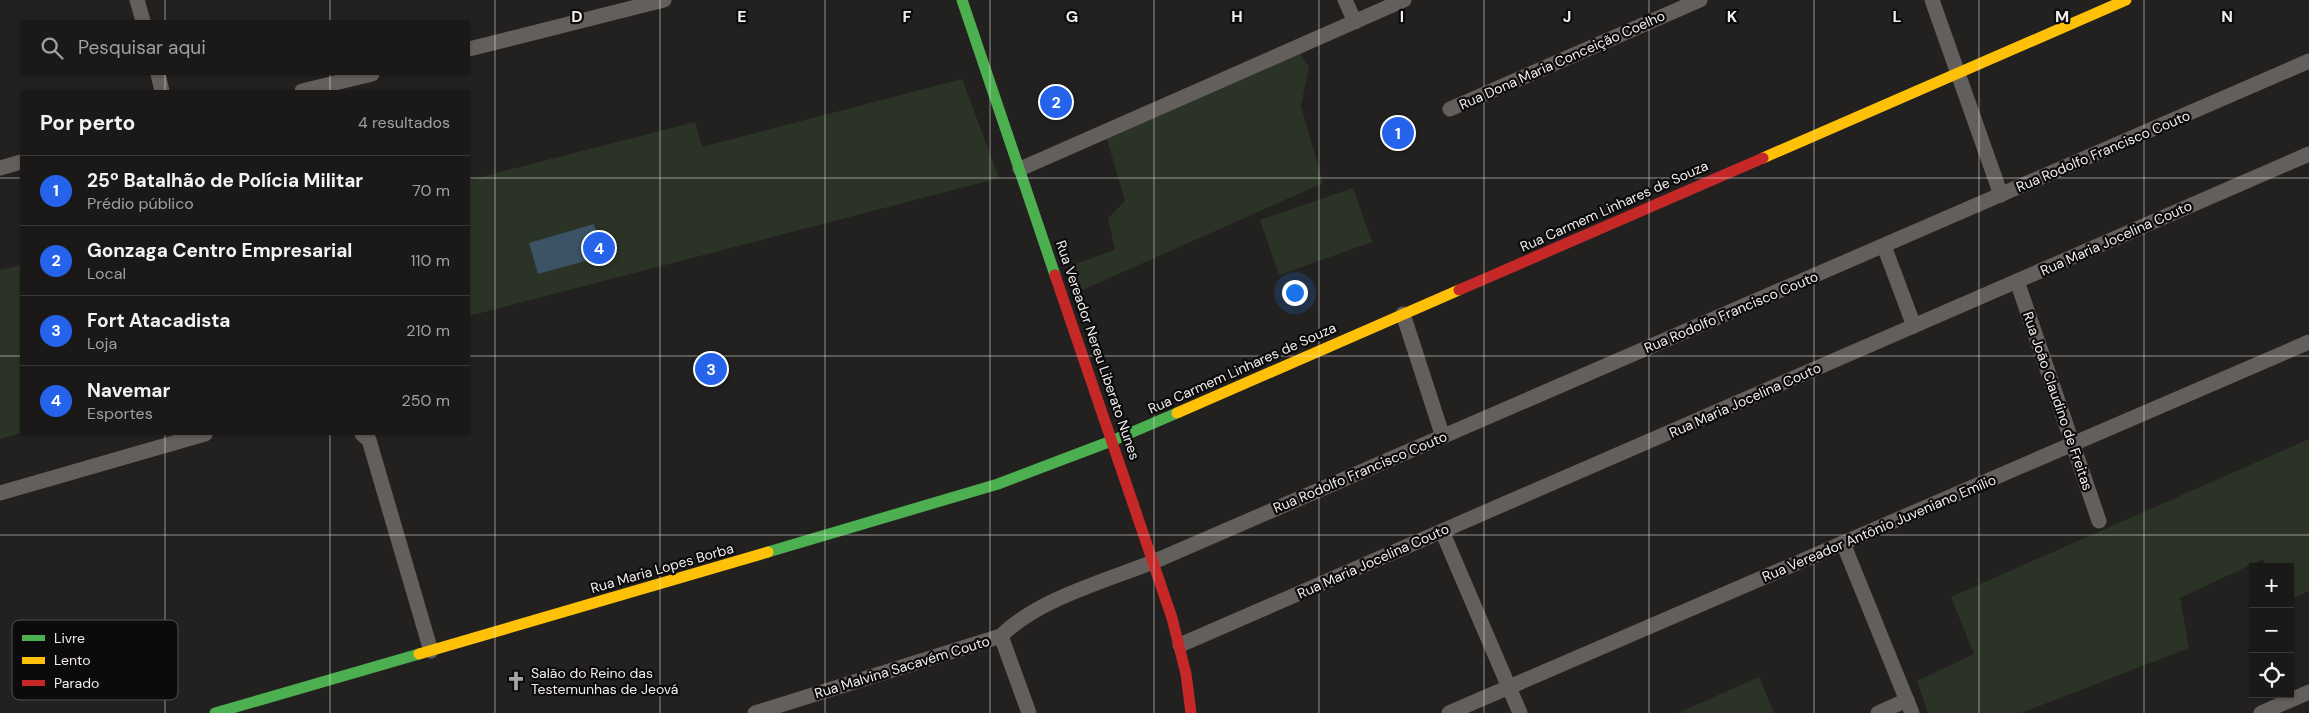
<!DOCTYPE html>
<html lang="pt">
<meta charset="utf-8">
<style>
:root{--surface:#1a1918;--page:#272625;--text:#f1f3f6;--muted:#9fa0a2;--line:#383837;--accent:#2563eb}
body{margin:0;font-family:"DM Sans",sans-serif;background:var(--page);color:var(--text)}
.controls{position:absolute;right:15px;bottom:15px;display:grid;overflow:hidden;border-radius:0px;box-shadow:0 1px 4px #0004}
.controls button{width:45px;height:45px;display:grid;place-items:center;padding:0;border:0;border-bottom:1px solid var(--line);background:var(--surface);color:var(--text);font:25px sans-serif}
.you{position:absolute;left:1294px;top:292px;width:18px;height:18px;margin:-12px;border:4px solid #fff;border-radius:50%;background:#1a73e8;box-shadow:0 0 0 8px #1a73e833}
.badge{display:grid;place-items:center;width:32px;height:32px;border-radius:50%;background:var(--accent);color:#fff;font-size:16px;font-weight:700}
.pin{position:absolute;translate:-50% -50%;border:2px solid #fff;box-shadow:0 1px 5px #0006}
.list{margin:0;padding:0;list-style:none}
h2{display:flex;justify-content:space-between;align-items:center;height:65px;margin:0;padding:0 20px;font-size:21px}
h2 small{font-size:16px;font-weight:400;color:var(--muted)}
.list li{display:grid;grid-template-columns:32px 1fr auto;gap:15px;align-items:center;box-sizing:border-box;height:70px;padding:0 20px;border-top:1px solid var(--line)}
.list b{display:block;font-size:19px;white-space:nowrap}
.list p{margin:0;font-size:16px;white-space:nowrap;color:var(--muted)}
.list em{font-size:16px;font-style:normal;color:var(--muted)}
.icon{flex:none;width:28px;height:28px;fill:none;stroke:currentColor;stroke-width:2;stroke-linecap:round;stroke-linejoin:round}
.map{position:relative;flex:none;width:2309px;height:713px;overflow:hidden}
.search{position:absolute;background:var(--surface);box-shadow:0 1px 4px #0004;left:20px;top:20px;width:450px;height:55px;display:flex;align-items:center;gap:12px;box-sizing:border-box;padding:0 18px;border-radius:0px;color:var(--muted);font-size:19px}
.panel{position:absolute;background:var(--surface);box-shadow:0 1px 4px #0004;left:20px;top:90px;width:450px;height:345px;border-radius:0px}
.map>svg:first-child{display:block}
.green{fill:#2b3326}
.water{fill:#3c5366}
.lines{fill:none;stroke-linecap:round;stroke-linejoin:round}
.street{stroke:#635f5c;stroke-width:15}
.fast{stroke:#4caf50;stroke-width:11}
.slow{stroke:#ffc107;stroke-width:11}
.jam{stroke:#c62828;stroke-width:11}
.grid{fill:none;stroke:#f0eeed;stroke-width:1;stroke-opacity:0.55}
.labels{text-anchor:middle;stroke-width:4.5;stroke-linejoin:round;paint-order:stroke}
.street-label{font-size:14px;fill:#f0eeed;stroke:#0c0a0a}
.poi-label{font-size:14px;fill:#f0eeed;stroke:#0c0a0a;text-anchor:start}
.key{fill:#0c0a0a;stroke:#504e4e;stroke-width:1}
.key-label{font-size:14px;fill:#f0eeed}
.grid-label{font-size:16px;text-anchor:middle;font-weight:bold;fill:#f0eeed;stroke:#0c0a0a;stroke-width:4.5;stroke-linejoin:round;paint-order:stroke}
</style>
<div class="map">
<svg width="2309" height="713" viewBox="0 0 2309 713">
<rect width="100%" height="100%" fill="#232120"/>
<!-- green -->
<g class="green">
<polygon points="1299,51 1309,67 1301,106 1323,183 1080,291 1075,264 1115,250 1108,218 1125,201 1107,139"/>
<polygon points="962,79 999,178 469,316 469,180 695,122 702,147"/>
<polygon points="1353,188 1372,242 1279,275 1260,220"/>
<polygon points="21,265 21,433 0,439 0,270"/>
<polygon points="2309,439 2309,591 2290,600 2290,567 2265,567 2263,559 2180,598 2189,648 2021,713 1928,713 1917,681 1974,654 1951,597"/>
<polygon points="1759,677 1774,713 1678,713"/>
</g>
<!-- water -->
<polygon class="water" points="594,224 603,256 538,274 529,243"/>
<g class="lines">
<!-- street -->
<g class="street">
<polyline points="137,0 143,21"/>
<polyline points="1345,0 1355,22"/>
<polyline points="1932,0 2001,195"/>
<polyline points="469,49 664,0"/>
<polyline points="158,74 162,91"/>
<polyline points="302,91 372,74"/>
<polyline points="1450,109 1700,0"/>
<polyline points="0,168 21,162"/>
<polyline points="1020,169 1404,0"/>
<polyline points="1884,246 1914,326"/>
<polyline points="2017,281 2099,521"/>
<polyline points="1403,314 1443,437"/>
<polyline points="362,434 369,440 431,651"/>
<polyline points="0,493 205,434"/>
<polyline points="1442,531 1520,713"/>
<polyline points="1843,543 1912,713"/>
<polyline points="1001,636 1029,713"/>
<polyline points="1180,645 2309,154"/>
<path d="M755 713 1001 636C1038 599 1105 581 1153 562L2309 61"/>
<polyline points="1449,713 2309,342"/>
<polyline points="1878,713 1907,700"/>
<polyline points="2261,713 2309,692"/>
</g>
<!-- fast -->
<g class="fast">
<polyline points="962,0 1055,275"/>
<polyline points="768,552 998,484 1114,440 1177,413"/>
<polyline points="215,713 419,654"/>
</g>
<!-- slow -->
<g class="slow">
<polyline points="1763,158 2126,0"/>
<polyline points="1177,413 1459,290"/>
<polyline points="419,654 768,552"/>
</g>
<!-- jam -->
<g class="jam">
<polyline points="1055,275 1172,618 1186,674 1191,713"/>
<polyline points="1459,290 1763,158"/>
</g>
</g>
<!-- grid -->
<path class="grid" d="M165 0V21M330 0V21M495 0V713M660 0V713M825 0V713M990 0V713M1154 0V713M1319 0V713M1484 0V713M1649 0V713M1814 0V713M1979 0V713M2144 0V713M165 74V91M330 74V91M0 178H21M469 178H2309M0 356H21M469 356H2309M165 434V713M330 434V713M0 535H2309"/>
<!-- icons -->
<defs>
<symbol id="church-bare" viewBox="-9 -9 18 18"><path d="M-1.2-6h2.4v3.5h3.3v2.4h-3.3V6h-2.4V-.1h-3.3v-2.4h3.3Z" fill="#a8a6a5" stroke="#0c0a0a" stroke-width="2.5" paint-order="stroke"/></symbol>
</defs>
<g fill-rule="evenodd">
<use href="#church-bare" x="502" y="667" width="28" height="28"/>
</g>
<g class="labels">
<!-- street labels -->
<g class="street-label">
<text transform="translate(1562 60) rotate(-24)" y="5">Rua Dona Maria Conceição Coelho</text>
<text transform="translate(2103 151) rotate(-23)" y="5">Rua Rodolfo Francisco Couto</text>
<text transform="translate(1614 206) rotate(-24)" y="5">Rua Carmem Linhares de Souza</text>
<text transform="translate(2116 238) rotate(-24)" y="5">Rua Maria Jocelina Couto</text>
<text transform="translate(1731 312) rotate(-23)" y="5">Rua Rodolfo Francisco Couto</text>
<text transform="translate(1098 350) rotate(71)" y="5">Rua Vereador Nereu Liberato Nunes</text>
<text transform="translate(1242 368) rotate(-24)" y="5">Rua Carmem Linhares de Souza</text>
<text transform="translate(1745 400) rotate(-24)" y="5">Rua Maria Jocelina Couto</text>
<text transform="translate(2058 401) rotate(71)" y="5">Rua João Claudino de Freitas</text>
<text transform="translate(1360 472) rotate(-23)" y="5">Rua Rodolfo Francisco Couto</text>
<text transform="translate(1879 528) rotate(-23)" y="5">Rua Vereador Antônio Juveniano Emílio</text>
<text transform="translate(1373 561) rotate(-24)" y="5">Rua Maria Jocelina Couto</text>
<text transform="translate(662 568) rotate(-16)" y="5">Rua Maria Lopes Borba</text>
<text transform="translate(902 667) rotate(-17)" y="5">Rua Malvina Sacavém Couto</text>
</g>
<!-- poi labels -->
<g class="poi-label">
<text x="531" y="678">Salão do Reino das<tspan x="531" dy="16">Testemunhas de Jeová</tspan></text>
</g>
</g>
<!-- legend -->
<rect x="12" y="620" width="166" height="80" rx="8" class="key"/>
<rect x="22" y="635" width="23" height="6" fill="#4caf50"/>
<rect x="22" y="657" width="23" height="7" fill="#ffc107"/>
<rect x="22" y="680" width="23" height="6" fill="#c62828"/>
<g class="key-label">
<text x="54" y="643">Livre</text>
<text x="54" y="665">Lento</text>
<text x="54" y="688">Parado</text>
</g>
<g class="grid-label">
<text x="577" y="22">D</text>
<text x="742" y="22">E</text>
<text x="907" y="22">F</text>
<text x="1072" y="22">G</text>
<text x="1237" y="22">H</text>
<text x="1402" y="22">I</text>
<text x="1567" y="22">J</text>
<text x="1732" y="22">K</text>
<text x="1897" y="22">L</text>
<text x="2062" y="22">M</text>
<text x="2227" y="22">N</text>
</g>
</svg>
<div class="controls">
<button>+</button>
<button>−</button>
<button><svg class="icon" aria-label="locate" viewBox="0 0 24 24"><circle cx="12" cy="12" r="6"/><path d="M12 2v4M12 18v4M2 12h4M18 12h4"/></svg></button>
</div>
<div class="you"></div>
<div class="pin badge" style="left:1398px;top:133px">1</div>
<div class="pin badge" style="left:1056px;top:102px">2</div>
<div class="pin badge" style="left:711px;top:369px">3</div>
<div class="pin badge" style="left:599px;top:248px">4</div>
<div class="search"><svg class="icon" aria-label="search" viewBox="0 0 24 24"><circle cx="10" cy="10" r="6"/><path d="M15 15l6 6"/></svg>Pesquisar aqui</div>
<section class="panel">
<h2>Por perto<small>4 resultados</small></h2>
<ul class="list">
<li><span class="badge">1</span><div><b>25º Batalhão de Polícia Militar</b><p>Prédio público</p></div><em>70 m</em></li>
<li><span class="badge">2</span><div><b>Gonzaga Centro Empresarial</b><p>Local</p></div><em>110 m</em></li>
<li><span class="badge">3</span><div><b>Fort Atacadista</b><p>Loja</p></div><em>210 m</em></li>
<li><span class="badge">4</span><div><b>Navemar</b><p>Esportes</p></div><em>250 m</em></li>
</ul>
</section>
</div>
